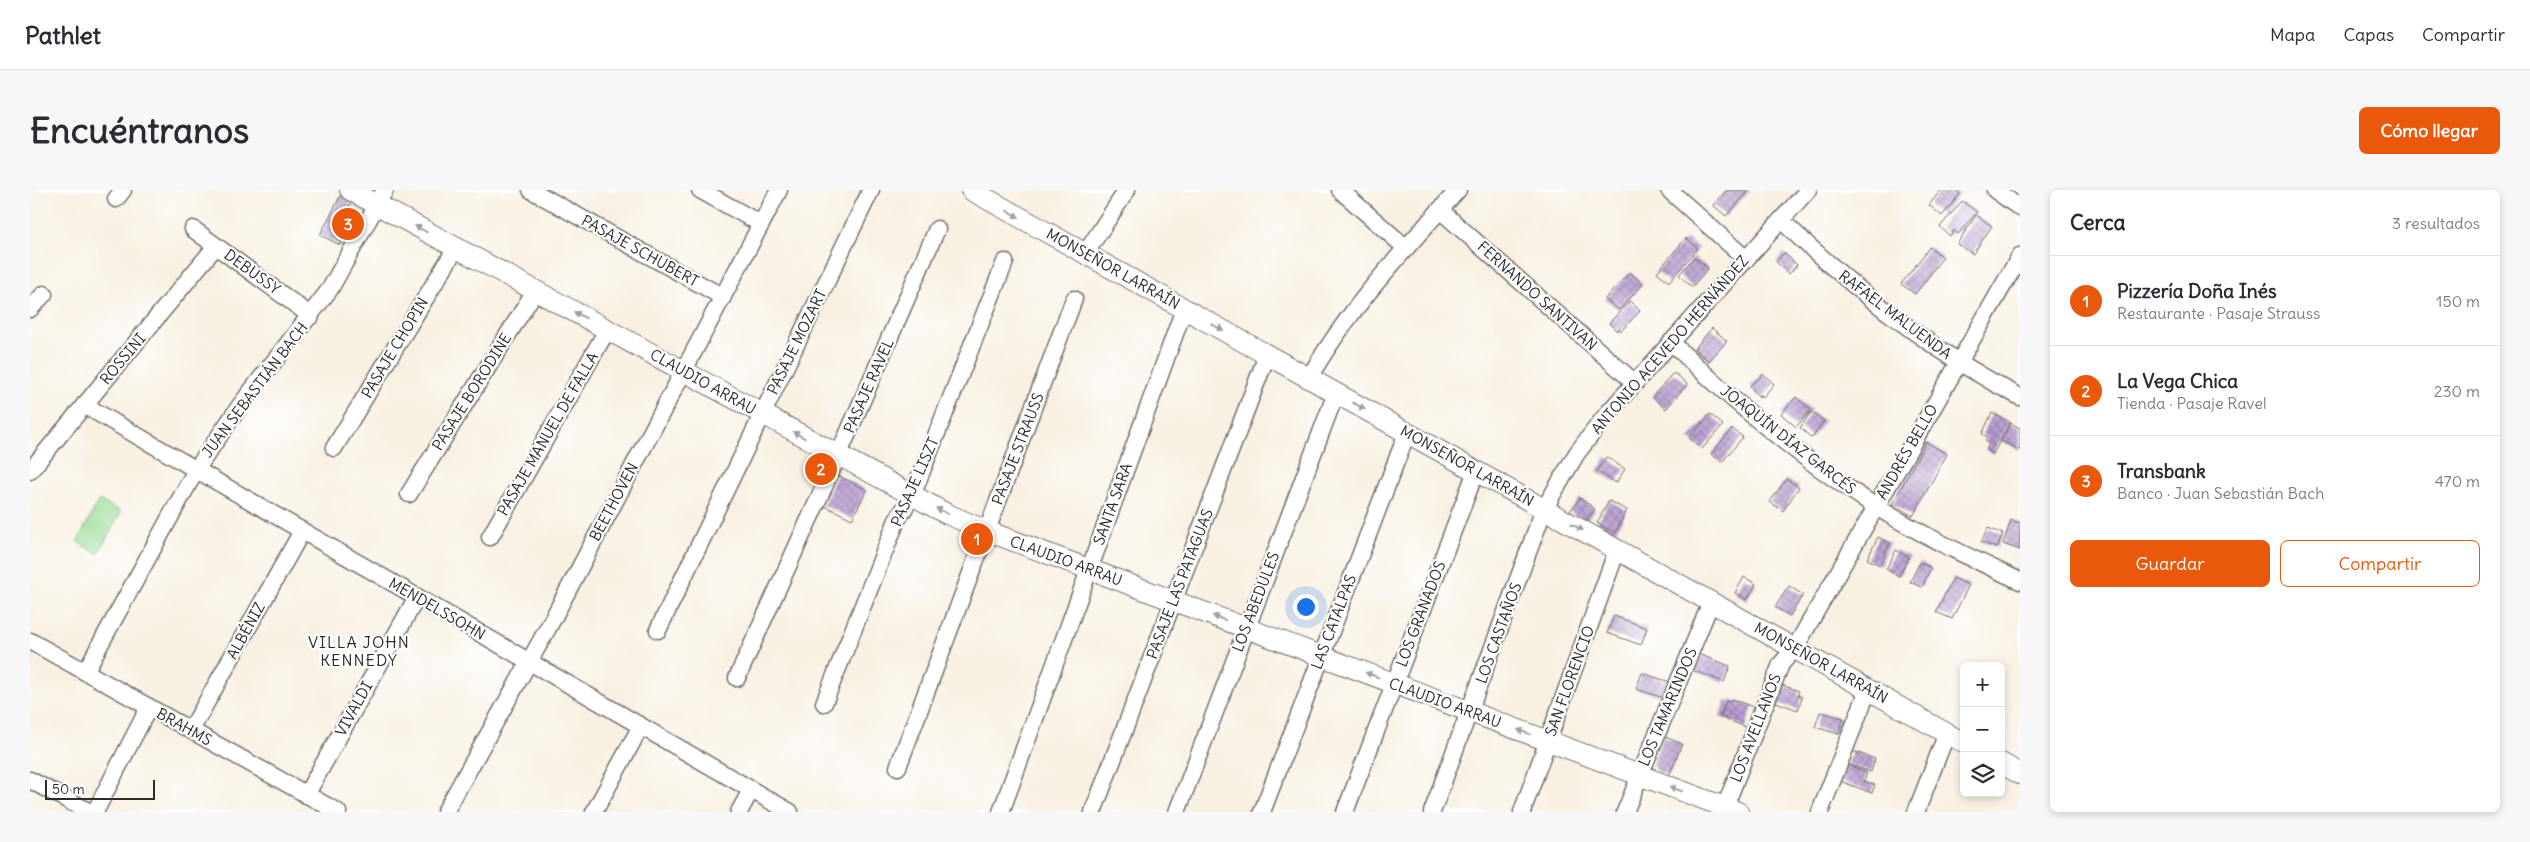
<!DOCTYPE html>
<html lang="es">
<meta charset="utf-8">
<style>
:root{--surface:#fff;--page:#f7f7f7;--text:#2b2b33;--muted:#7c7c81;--line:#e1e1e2;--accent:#ea580c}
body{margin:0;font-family:Delius,sans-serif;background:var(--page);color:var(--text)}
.controls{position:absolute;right:15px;bottom:15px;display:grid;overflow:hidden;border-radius:8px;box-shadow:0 2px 8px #0003}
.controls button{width:45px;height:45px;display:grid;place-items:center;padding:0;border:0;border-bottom:1px solid var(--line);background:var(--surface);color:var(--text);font:25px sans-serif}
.scale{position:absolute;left:15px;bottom:12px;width:110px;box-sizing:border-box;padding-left:5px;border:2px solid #2b2b2b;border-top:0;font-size:14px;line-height:18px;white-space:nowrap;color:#2b2b2b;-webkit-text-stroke:4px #fff;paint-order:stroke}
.you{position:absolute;left:1275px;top:416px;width:18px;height:18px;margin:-12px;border:4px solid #fff;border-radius:50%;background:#1a73e8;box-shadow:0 0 0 8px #1a73e833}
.badge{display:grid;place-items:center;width:32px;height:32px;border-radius:50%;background:var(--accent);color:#fff;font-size:16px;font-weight:700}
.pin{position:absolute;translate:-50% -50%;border:2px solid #fff;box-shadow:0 1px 5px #0006}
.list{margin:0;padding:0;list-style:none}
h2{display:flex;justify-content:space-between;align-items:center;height:65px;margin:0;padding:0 20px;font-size:21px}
h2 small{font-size:16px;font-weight:400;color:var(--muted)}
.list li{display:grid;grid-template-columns:32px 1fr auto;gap:15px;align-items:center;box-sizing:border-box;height:90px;padding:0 20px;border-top:1px solid var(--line)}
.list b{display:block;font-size:19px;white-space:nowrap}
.list p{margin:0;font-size:16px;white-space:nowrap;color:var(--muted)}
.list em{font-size:16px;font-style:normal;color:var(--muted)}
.actions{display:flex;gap:10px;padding:15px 20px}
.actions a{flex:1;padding:11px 0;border:1px solid var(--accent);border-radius:8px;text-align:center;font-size:18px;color:var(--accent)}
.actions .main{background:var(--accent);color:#fff}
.icon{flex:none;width:28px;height:28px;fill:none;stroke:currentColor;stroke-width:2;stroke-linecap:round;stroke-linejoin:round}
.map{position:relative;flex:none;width:1990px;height:622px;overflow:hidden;border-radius:8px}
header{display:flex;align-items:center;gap:30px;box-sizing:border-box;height:70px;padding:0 25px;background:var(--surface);border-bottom:1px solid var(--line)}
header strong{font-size:24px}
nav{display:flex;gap:28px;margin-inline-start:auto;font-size:18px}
.intro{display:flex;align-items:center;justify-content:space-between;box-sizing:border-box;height:120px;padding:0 30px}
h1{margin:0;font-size:35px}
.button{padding:12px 22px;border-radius:8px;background:var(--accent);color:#fff;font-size:18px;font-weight:700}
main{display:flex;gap:30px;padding:0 30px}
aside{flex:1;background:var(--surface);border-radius:8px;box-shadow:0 2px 8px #0003}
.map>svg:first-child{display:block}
.garden{fill:#98dc95;stroke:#628460}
.building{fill:url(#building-cross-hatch)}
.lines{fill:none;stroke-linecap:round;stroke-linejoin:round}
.minor-casing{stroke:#73706b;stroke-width:19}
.tertiary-casing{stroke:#73706b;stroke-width:22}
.minor{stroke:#fff;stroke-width:16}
.tertiary{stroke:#fff;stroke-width:20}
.oneway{fill:#a0a0a0}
.labels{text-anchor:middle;stroke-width:4.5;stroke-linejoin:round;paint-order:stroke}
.street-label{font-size:15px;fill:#2b2b2b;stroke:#fff}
.neighbourhood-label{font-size:16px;letter-spacing:1px;fill:#2b2b2b;stroke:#fff}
</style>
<header>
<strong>Pathlet</strong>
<nav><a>Mapa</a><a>Capas</a><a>Compartir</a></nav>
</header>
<div class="intro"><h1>Encuéntranos</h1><a class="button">Cómo llegar</a></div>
<main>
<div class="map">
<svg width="1990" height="622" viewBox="0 0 1990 622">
<defs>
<pattern id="building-cross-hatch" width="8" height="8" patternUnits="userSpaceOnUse" patternTransform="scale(1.25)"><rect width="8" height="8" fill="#b699cf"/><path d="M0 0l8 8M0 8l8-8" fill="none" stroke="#947da8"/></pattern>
</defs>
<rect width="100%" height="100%" fill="#fff"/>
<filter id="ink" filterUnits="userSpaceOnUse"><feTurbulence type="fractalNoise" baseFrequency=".02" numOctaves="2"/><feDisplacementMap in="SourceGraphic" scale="10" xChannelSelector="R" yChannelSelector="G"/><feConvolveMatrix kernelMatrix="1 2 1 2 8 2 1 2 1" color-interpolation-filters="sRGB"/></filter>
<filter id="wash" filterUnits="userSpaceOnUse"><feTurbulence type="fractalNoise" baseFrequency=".0096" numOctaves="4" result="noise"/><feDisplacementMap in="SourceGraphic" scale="20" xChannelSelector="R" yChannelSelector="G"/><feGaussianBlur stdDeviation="1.12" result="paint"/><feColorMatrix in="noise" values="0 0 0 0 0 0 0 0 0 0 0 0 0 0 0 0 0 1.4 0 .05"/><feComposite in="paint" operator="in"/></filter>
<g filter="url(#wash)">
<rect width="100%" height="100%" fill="#f8f0e1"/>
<!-- garden -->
<polygon class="garden" points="69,310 91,322 68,364 47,352"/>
<g id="blocks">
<!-- building -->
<g class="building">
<polygon points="1697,0 1720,0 1696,26 1683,15"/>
<polygon points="1911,0 1926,0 1930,4 1912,26 1899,15"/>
<polygon points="311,5 322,11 319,16 328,21 310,55 290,45"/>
<polygon points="1932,11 1947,22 1928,44 1924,40 1920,46 1910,37"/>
<polygon points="1946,25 1962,36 1943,64 1927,54"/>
<polygon points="1656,48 1668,58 1639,92 1627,82"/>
<polygon points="1900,57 1913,67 1885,104 1871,94"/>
<polygon points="1754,63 1767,75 1759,84 1746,72"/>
<polygon points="1664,67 1678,78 1662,97 1649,85"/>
<polygon points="1600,82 1613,94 1589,120 1575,109"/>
<polygon points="1600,111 1610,121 1591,141 1589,138 1587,141 1579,133"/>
<polygon points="1682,138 1697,151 1679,171 1664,159"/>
<polygon points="1642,184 1646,184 1657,194 1636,219 1622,207"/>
<polygon points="1733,184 1744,194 1733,207 1730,204 1729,207 1720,196"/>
<polygon points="1766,207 1781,220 1766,237 1751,224"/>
<polygon points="1781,222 1794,231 1782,248 1770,238"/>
<polygon points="1962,223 1980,232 1963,264 1956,260 1959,253 1955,251 1958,247 1952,244"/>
<polygon points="1680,224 1693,235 1672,259 1659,248"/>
<polygon points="1980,233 1990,238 1990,260 1971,251"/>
<polygon points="1702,239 1713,247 1692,272 1681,264"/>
<polygon points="1896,252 1917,264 1883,326 1862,314"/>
<polygon points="1576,267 1595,279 1586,293 1567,281"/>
<polygon points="807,285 837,300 822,329 793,315"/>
<polygon points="1756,289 1769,297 1753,321 1740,312"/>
<polygon points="1550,308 1565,319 1555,332 1540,321"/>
<polygon points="1579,311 1597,320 1585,343 1567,333"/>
<polygon points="1981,330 1990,333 1990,360 1973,354"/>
<polygon points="1958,338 1973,344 1967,358 1951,352"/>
<polygon points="1848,347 1860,353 1850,375 1837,369"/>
<polygon points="1866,360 1879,367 1869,386 1856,379"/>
<polygon points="1890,372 1901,378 1892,397 1880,392"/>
<polygon points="1714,387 1726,394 1717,410 1705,403"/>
<polygon points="1923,388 1939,395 1922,429 1906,422"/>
<polygon points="1759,396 1773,405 1760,426 1745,417"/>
<polygon points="1584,426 1617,438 1611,455 1577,443"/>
<polygon points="1665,463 1700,476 1694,492 1659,479"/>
<polygon points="1612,483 1643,493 1637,509 1606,499"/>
<polygon points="1752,495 1769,501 1768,505 1772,507 1768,520 1746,512"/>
<polygon points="1701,509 1723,517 1716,537 1690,527 1696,511 1700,512"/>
<polygon points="1790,522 1813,528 1809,544 1785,537"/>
<polygon points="1633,546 1652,554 1639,586 1626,581 1622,575"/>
<polygon points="1822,561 1845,569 1841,582 1818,574"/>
<polygon points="1816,574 1837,583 1834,591 1845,595 1842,603 1810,591"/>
</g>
</g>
</g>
<g filter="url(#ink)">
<use href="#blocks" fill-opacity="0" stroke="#73706b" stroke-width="1"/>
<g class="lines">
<defs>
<g id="minor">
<polyline points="501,0 693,107"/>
<polyline points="670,0 731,34"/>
<polyline points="1310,0 1376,58"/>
<polyline points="1639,0 1716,69"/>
<polyline points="1965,0 1990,18"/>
<polyline points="86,9 93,0"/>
<polyline points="1410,20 1605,193"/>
<path d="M1751 30C1823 99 1901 161 1990 207"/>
<polyline points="163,39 281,126"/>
<polyline points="1055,64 1097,0"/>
<polyline points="0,119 14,104"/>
<path d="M1641 152C1704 213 1771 269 1845 316 1891 345 1941 368 1990 391"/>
<path d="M1279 188C1319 118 1374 60 1428 0"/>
<polyline points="54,215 760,622"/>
<polyline points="304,258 426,58"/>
<polyline points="0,281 186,56"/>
<polyline points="379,304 505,101"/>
<polyline points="460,347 577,140"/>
<polyline points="628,440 841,0"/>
<polyline points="0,451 308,622"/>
<polyline points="55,482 166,280 209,217 300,99 355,0"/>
<polyline points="707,488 808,266 907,39"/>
<polyline points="794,513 867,330 882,306 975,72"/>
<polyline points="161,540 272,341"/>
<polyline points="868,577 1044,109"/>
<polyline points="0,590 60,622"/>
<polyline points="276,605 387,407"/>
<polyline points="65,622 119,517"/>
<polyline points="415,622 518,438 749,0"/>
<polyline points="564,622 611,536"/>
<polyline points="709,622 721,600"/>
<polyline points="971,622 1154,119"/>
<polyline points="1063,622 1237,165"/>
<polyline points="1147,622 1306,203"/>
<polyline points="1232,622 1377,243"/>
<polyline points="1315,622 1446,281"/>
<polyline points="1402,622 1514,319 1547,263 1577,224 1778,0"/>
<polyline points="1492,622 1587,360"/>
<polyline points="1595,622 1681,412"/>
<polyline points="1693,622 1751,474 1765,458 1990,66"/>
<polyline points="1790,622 1838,500"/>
<polyline points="1886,622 1917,543"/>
</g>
<g id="tertiary">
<polyline points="320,0 917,324 957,341 1708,622"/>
<polyline points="941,0 1934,553"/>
<polyline points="1971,573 1990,584"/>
</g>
</defs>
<!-- minor casing -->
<use href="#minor" class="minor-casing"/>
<!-- tertiary casing -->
<use href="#tertiary" class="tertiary-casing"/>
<!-- minor -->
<use href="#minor" class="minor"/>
<!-- tertiary -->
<use href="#tertiary" class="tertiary"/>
</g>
<!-- one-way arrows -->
<defs><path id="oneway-solid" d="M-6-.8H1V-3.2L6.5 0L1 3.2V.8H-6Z" transform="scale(1.25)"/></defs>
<g class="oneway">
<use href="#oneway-solid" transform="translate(983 24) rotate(29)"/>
<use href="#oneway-solid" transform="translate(391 39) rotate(-151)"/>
<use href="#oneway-solid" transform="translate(550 125) rotate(-151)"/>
<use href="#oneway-solid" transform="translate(1187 137) rotate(29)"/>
<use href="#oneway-solid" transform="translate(1329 216) rotate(29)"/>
<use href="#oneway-solid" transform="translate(769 245) rotate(-151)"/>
<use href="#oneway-solid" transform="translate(912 321) rotate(-154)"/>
<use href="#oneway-solid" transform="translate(1547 337) rotate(29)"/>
<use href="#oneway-solid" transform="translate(1189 428) rotate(-159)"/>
<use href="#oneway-solid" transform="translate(1342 485) rotate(-159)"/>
<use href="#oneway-solid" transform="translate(1494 542) rotate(-159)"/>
<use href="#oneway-solid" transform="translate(1646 599) rotate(-159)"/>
</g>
</g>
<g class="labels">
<!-- street labels -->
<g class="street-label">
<text transform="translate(610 61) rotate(29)" y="5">PASAJE SCHUBERT</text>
<text transform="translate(1083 79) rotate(29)" y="5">MONSEÑOR LARRAÍN</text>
<text transform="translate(222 82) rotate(36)" y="5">DEBUSSY</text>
<text transform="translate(1507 106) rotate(42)" y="5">FERNANDO SANTIVAN</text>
<text transform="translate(1865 125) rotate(37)" y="5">RAFAEL MALUENDA</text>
<text transform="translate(767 152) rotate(-64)" y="5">PASAJE MOZART</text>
<text transform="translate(1640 155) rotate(-49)" y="5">ANTONIO ACEVEDO HERNÁNDEZ</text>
<text transform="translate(365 158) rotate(-59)" y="5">PASAJE CHOPIN</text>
<text transform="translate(93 169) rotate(-50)" y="5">ROSSINI</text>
<text transform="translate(673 192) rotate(29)" y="5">CLAUDIO ARRAU</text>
<text transform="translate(839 196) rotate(-66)" y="5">PASAJE RAVEL</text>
<text transform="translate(225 200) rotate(-53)" y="5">JUAN SEBASTIÁN BACH</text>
<text transform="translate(442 202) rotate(-58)" y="5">PASAJE BORODINE</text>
<text transform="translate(518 244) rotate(-60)" y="5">PASAJE MANUEL DE FALLA</text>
<text transform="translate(1758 250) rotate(38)" y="5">JOAQUÍN DÍAZ GARCÉS</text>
<text transform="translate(988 259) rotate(-69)" y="5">PASAJE STRAUSS</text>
<text transform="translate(1877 262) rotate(-60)" y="5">ANDRÉS BELLO</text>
<text transform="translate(1437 276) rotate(29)" y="5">MONSEÑOR LARRAÍN</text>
<text transform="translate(885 292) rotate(-66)" y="5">PASAJE LISZT</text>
<text transform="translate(584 312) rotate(-62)" y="5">BEETHOVEN</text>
<text transform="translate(1083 314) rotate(-70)" y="5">SANTA SARA</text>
<text transform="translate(1036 371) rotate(20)" y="5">CLAUDIO ARRAU</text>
<text transform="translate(1150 394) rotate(-69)" y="5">PASAJE LAS PATAGUAS</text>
<text transform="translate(1226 412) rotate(-69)" y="5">LOS ABEDULES</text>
<text transform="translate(407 419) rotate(30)" y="5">MENDELSSOHN</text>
<text transform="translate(1391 424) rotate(-69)" y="5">LOS GRANADOS</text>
<text transform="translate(1304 432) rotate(-69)" y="5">LAS CATALPAS</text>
<text transform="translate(216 441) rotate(-61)" y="5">ALBÉNIZ</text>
<text transform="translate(1469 443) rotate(-70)" y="5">LOS CASTAÑOS</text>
<text transform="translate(1791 473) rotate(29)" y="5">MONSEÑOR LARRAÍN</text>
<text transform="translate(1540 491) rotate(-70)" y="5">SAN FLORENCIO</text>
<text transform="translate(1415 513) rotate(20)" y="5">CLAUDIO ARRAU</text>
<text transform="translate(1638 517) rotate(-67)" y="5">LOS TAMARINDOS</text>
<text transform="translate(324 519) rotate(-61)" y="5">VIVALDI</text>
<text transform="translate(154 537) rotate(29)" y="5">BRAHMS</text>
<text transform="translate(1726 538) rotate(-69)" y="5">LOS AVELLANOS</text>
</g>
<!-- neighbourhood labels -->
<g class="neighbourhood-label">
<text x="329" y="458">VILLA JOHN<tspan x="329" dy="18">KENNEDY</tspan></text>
</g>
</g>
</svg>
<div class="controls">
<button>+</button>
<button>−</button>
<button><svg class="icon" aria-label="layers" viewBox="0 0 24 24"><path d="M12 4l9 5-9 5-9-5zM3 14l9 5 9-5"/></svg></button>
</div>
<div class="scale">50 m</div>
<div class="you"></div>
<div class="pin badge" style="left:947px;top:349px">1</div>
<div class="pin badge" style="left:791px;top:279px">2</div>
<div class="pin badge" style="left:318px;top:34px">3</div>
</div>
<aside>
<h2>Cerca<small>3 resultados</small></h2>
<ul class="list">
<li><span class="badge">1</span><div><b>Pizzería Doña Inés</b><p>Restaurante · Pasaje Strauss</p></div><em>150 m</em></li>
<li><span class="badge">2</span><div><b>La Vega Chica</b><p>Tienda · Pasaje Ravel</p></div><em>230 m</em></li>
<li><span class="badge">3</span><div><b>Transbank</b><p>Banco · Juan Sebastián Bach</p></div><em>470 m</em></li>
</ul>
<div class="actions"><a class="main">Guardar</a><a>Compartir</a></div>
</aside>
</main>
